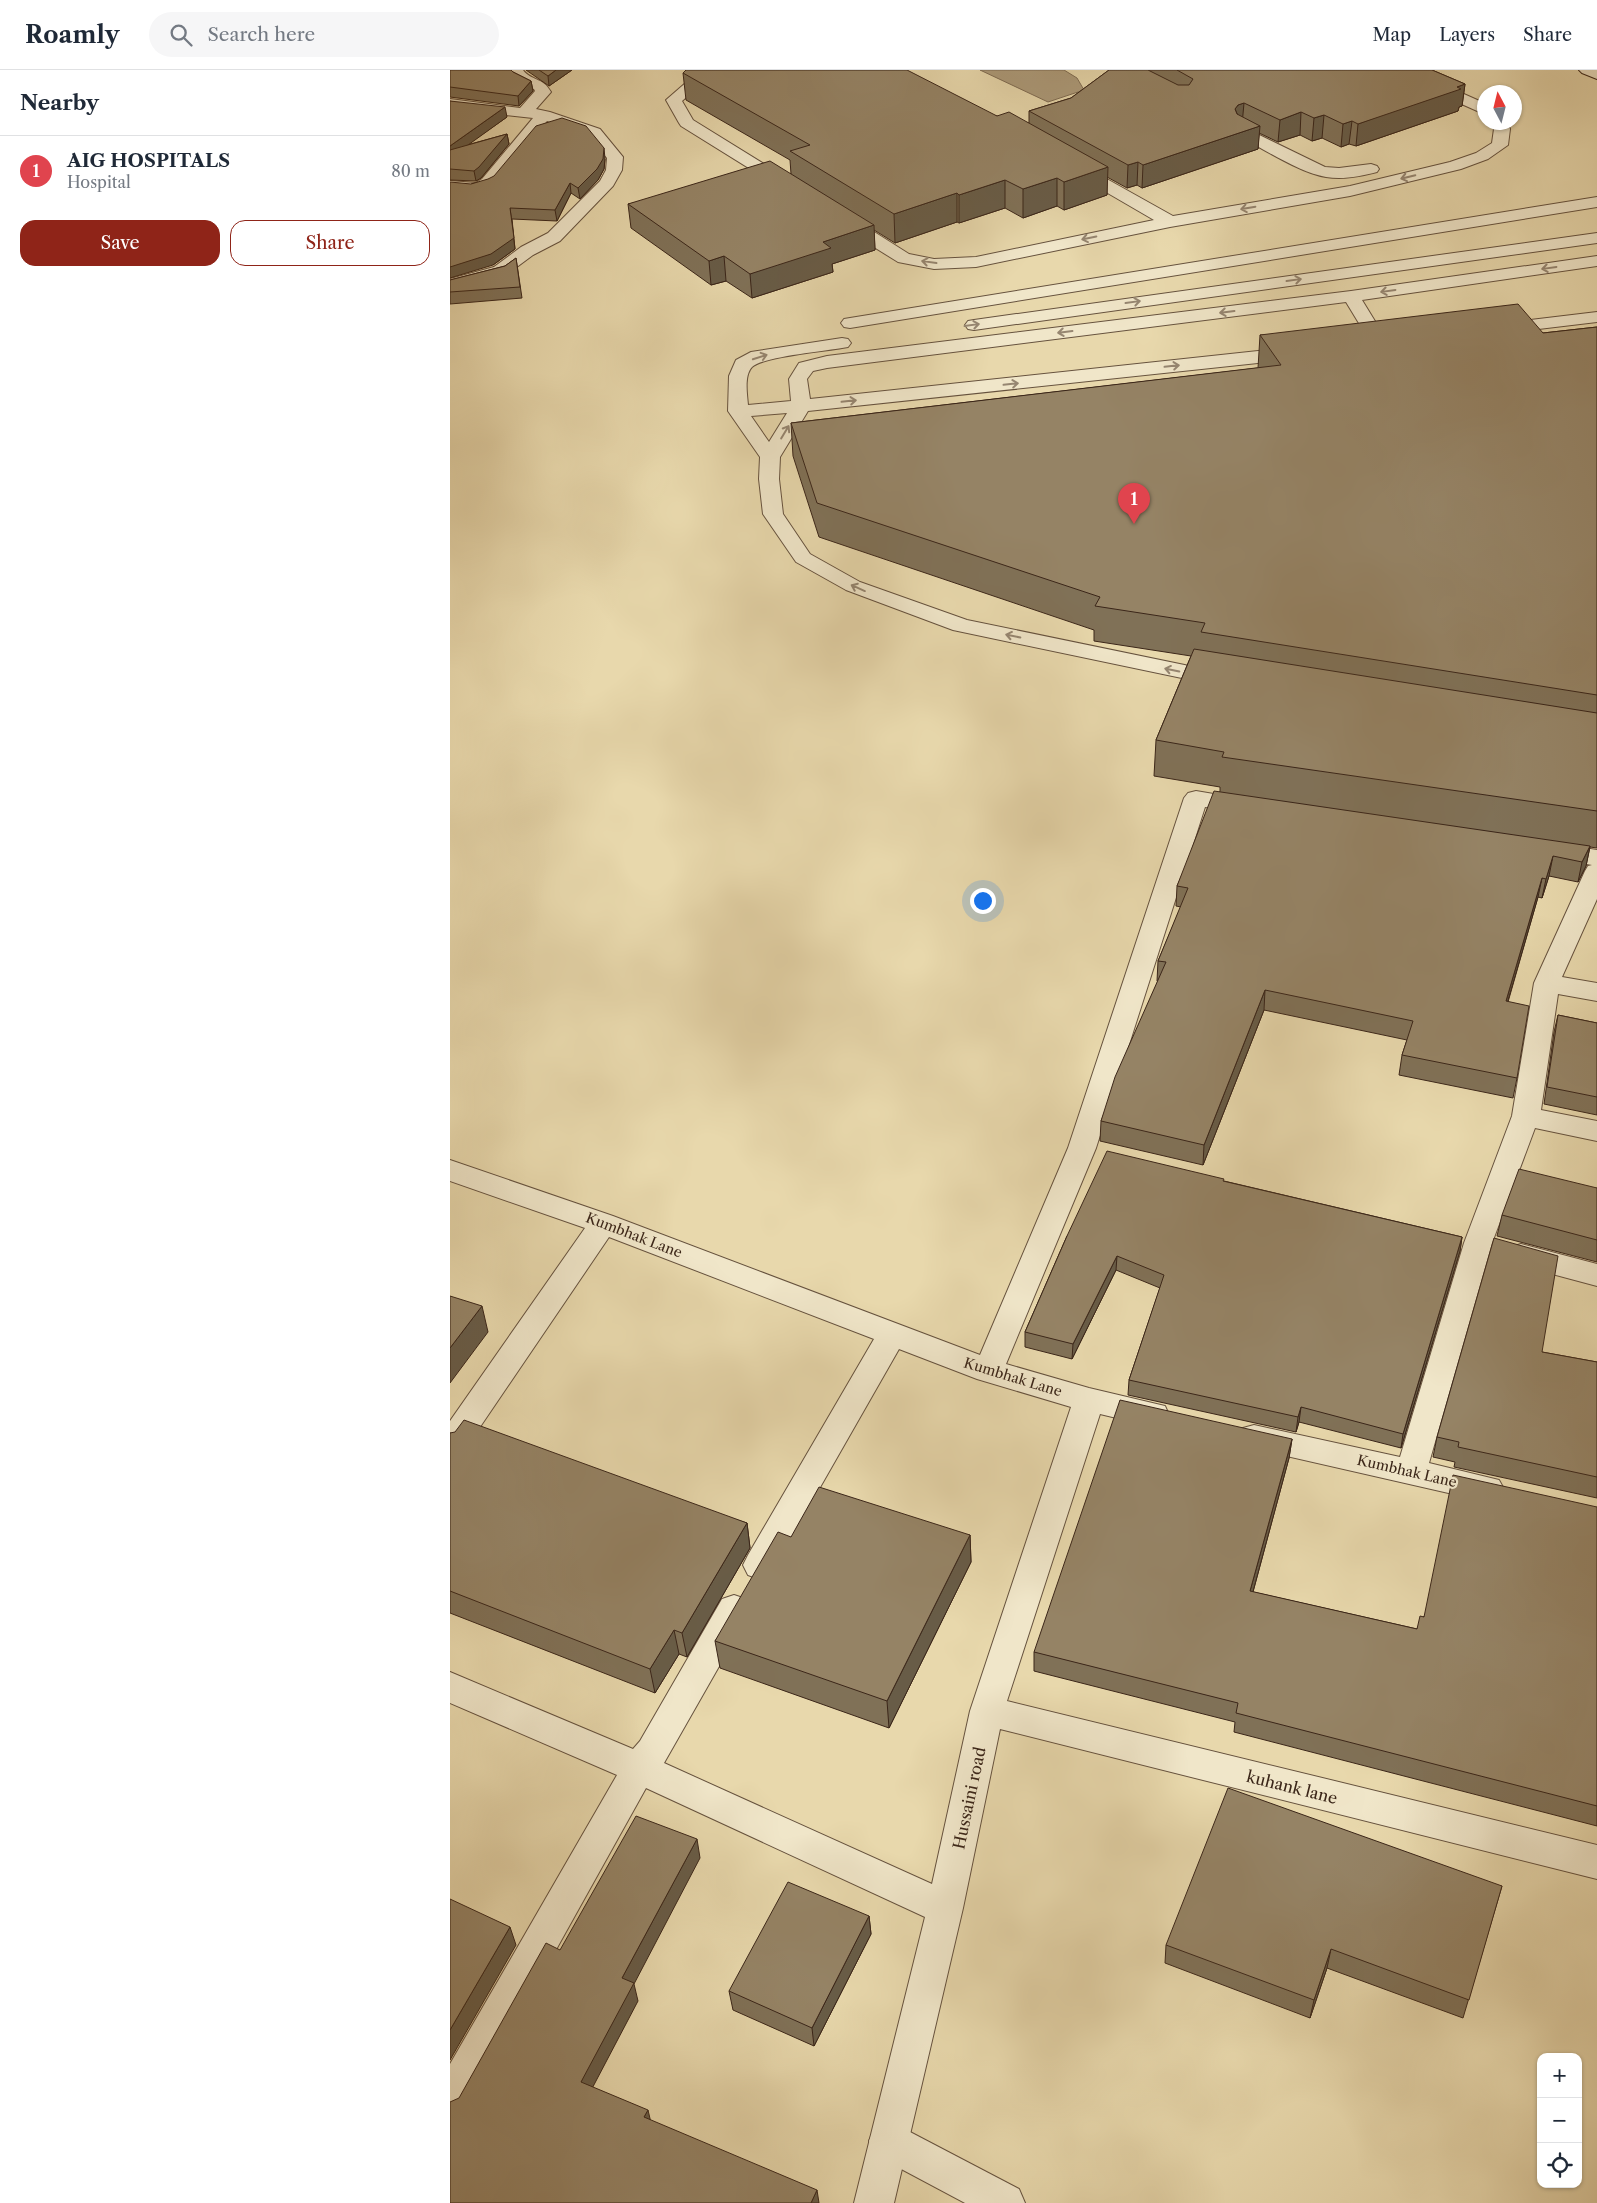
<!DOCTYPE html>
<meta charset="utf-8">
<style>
:root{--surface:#fff;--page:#f6f6f7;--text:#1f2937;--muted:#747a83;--line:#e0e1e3;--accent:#8f2418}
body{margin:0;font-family:"Libre Caslon Text",serif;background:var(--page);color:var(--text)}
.controls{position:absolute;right:15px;bottom:15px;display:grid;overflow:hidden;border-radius:10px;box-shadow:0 1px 4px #0004}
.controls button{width:45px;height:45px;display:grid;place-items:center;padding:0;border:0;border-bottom:1px solid var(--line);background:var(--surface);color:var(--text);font:25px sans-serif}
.compass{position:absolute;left:1027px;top:15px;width:45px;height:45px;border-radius:50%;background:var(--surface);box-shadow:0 1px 4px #0004;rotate:353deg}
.you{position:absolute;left:532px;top:830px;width:18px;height:18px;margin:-12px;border:4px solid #fff;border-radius:50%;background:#1a73e8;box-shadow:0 0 0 8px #1a73e833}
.badge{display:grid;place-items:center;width:32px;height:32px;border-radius:50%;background:var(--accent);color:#fff;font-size:16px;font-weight:700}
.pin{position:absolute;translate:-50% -41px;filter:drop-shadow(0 1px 2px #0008)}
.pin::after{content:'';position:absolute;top:26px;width:18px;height:15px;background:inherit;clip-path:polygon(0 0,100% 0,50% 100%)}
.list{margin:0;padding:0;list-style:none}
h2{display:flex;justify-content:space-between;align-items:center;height:65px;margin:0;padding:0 20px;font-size:21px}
h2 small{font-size:16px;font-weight:400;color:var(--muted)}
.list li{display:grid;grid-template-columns:32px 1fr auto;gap:15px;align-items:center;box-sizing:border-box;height:70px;padding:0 20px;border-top:1px solid var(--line)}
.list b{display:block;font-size:19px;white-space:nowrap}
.list p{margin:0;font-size:16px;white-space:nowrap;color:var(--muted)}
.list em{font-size:16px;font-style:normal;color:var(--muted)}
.actions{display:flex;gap:10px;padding:15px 20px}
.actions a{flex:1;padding:11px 0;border:1px solid var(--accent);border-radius:15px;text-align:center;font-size:18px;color:var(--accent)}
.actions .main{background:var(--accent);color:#fff}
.icon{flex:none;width:28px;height:28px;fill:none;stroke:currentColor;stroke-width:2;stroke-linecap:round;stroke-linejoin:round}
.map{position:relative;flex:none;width:1147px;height:2133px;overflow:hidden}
header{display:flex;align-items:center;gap:30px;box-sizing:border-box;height:70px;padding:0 25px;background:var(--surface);border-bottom:1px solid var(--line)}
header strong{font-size:24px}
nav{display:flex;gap:28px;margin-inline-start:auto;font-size:18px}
.search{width:350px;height:45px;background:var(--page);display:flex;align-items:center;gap:12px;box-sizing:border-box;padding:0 18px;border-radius:28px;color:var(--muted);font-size:19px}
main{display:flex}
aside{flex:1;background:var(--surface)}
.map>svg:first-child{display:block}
.water{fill:#ad9b7a;stroke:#7f6c53}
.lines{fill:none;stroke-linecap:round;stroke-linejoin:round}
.lane-casing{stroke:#66523e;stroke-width:2}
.street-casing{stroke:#66523e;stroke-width:2}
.secondary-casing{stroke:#3b2619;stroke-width:2}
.lane{fill:#f0e6c9;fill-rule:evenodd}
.street{fill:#f0e6c9;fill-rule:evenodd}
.secondary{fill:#f0e6c9;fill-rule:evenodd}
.wall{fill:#807157;stroke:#3b2619}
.shaded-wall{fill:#685c47;stroke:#3b2619}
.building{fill:#958365;stroke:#3b2619}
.oneway{stroke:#968671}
.labels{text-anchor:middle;stroke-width:4.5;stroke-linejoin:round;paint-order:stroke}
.street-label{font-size:14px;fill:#3b2619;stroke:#f0e6c9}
.near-street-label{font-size:16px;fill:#3b2619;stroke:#f0e6c9}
</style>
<header>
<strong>Roamly</strong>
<div class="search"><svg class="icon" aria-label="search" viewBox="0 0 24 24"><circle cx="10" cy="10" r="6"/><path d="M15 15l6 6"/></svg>Search here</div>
<nav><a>Map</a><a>Layers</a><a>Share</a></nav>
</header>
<main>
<aside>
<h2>Nearby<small></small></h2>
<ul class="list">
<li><span class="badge" style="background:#e0444e">1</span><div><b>AIG HOSPITALS</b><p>Hospital</p></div><em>80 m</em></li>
</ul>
<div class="actions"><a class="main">Save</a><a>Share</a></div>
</aside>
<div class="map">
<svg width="1147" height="2133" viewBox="0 0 1147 2133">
<rect width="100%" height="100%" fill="#e8d8ac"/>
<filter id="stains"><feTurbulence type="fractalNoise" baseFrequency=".004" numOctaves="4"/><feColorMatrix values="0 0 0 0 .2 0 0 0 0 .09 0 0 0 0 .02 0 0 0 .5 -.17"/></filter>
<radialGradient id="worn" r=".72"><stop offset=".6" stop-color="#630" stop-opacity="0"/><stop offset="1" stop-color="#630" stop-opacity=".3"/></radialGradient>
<!-- water -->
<polygon class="water" points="530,0 614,0 627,8 634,20 598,32"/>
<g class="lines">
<defs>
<g id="lane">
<polygon points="1147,163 1147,173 524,260 518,259 515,255 518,251 524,250"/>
<path d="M1147 186V196L912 230 939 274 936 278 930 280 924 278 896 232 377 298 363 301 357 309 360 329 846 277 853 279 855 283 853 287 846 289 358 341 330 387 329 409 333 444 360 484 410 512 517 550 778 604 781 609 778 614 770 616 503 560 396 520 346 492 313 444 309 409 310 387 278 341 279 306 286 290 301 282 392 268 398 269 401 273 398 277 392 278C375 281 312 287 302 297 294 305 297 324 298 335L341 331 339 309 349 293 377 286 901 221ZM337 343 319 372 301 346Z"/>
<polygon points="1147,242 1147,252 1048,264 1042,263 1039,259 1042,255 1048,254"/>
<polygon points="439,2051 569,2119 575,2133 515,2133 425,2085 419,2071 425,2057"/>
</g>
<g id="street">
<path d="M57 0H73C81 11 93 7 101 22L86 39 100 42 150 59 173 87 172 100 163 116 110 171 83 185 56 205 0 219V209L44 197 71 177 98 163 150 111 156 100 157 88 138 65 97 51 44 115C30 126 16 122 0 121V111L26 113 32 109 83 48 0 39V29L70 38 85 21 84 19 66 11Z"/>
<polygon points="264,0 286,0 283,3 249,16 232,31 243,50 343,112 345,115 343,118 331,118 231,56 229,53 216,30 239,10"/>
<polygon points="939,0 960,0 1034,33 1034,44 942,3"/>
<polygon points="1041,52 1057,52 1060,59 1058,75 1038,89 1011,99 900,126 720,157 526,197 484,199 448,192 387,154 385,150 387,146 399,146 459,184 484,189 526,187 704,150 618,100 616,97 618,94 630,94 723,146 900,116 1000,92 1026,83 1042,73 1044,59"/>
<path d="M793 57 875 97 889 98 921 94 927 96 929 99 927 102C911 106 893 110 876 107 850 103 812 78 787 65L785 62 787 59Z"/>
<polygon points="1147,127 1147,137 400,258 394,257 391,253 394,249 400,248"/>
<polygon points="746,721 805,731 809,736 805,741 797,743 755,737 646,1078 556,1294 639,1318 715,1336 719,1345 715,1354 704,1357 650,1344 557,1631 1147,1775 1147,1809 550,1659 513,1838 444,2133 404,2133 475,1847 196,1718 14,2045 0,2050 0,1994 167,1705 0,1633 0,1602 183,1679 190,1671 272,1529 284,1525 296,1529 300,1539 296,1549 214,1693 482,1814 520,1641 621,1337 527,1309 449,1279 320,1505 309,1509 298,1505 293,1495 298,1485 424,1269 159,1167 11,1385 0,1388 0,1351 135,1158 0,1111 0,1090 163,1146 530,1285 618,1078 734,728 738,723"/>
<polygon points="1101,773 1147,780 1147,829 1112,907 1147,913 1147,931 1108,924 1091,1040 1147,1051 1147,1071 1085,1058 1042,1173 979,1393 1049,1410 1054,1419 1049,1428 1038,1432 793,1376 789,1367 793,1358 804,1355 950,1387 1014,1173 1062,1046 1084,913 1135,801 1138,796 1142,795 1092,786 1089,781 1092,776"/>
<polygon points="1071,1174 1147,1194 1147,1216 1061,1193 1057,1185 1061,1177"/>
</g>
<polygon id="secondary" points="1129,0 1147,0 1147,9 1132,3"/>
</defs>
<!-- lane casing -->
<use href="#lane" class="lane-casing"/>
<!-- street casing -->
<use href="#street" class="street-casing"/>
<!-- secondary casing -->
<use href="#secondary" class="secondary-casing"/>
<!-- lane -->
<use href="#lane" class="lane"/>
<!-- street -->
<use href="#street" class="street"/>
<!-- secondary -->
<use href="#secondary" class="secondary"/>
</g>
<!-- wall -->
<g class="wall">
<polygon points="0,0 63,2 81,11 83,21 69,36 0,27"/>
<polygon points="76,0 122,0 99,16"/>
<polygon points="659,0 982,0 1015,14 1012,36 1009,37 1008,41 906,76 899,74 891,77 872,68 862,71 850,65 828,72 809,63 808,79 692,118 687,115 677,118 657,107 657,125 614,140 607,136 573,148 555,138 509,153 507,152 445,173 424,160 425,180 382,194 383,202 302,228 276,211 261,215 181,158 178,134 341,104 340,90 236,30 233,3 547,46 579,53 579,41 621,28"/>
<polygon points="0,31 57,47 17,75 57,64 59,74 31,108 26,111 0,110"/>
<polygon points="155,89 154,99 148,110 130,129 121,123 107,151 62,149 65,179 43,195 21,114"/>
<polygon points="66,188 72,228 0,234 0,210 55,196"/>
<polygon points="1147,257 1147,778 1140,777 1136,796 1128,812 1099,806 1092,828 1088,827 1058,932 1067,1008 1063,1028 949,1005 952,985 957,970 814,940 753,1095 650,1071 651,1051 708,911 707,911 708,891 731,837 726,836 727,816 770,721 770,717 704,706 706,670 741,586 644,571 644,560 369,467 343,386 341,353 808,298 810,265 1093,263"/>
<polygon points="1108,945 1147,953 1147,1045 1094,1034 1104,962"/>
<polygon points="774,1111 1012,1167 1010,1181 951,1378 849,1352 846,1362 678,1325 679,1310 710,1218 666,1200 622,1289 575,1277 575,1262 617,1166"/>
<polygon points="1147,1118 1147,1192 1047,1166 1052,1145"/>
<polygon points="1092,1282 1147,1292 1147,1428 1004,1397 1005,1392 983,1387 987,1367"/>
<polygon points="0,1363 297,1453 300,1478 237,1587 229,1584 205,1623 0,1543"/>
<polygon points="842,1369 839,1388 803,1522 967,1559 973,1547 1147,1437 1147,1756 784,1662 785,1652 584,1601 584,1582"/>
<polygon points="520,1465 521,1492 439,1658 270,1598 265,1571 341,1467"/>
<polygon points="1052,1816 1013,1948 877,1898 860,1948 715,1893 716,1875"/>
<polygon points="419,1846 421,1864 364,1976 283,1940 279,1921"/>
</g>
<!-- shaded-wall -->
<g class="shaded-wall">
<polygon points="106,0 122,0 99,16 98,6"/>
<polygon points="81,11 83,21 69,36 68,26"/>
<polygon points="1015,14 1012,36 1009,37 1008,41 906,76 908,54"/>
<polygon points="794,33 792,55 785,39 788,35"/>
<polygon points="55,37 57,47 0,88 0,76"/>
<polygon points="851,42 850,65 828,72 830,50"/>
<polygon points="874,45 872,68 862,71 864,48"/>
<polygon points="902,51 899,74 891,77 893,54"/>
<polygon points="810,56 808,79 692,118 693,95"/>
<polygon points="57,64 59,74 31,108 26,111 24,101"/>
<polygon points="154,78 155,89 154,99 148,110 130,129 128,118"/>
<polygon points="688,92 687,115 677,118 678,95"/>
<polygon points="658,97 657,125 614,140 614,112"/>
<polygon points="607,108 607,136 573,148 573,119"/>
<polygon points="555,110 555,138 509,153 509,125"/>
<polygon points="120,113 121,123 107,151 105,140"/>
<polygon points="507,123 507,152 445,173 444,144"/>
<polygon points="60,138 65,179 43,195 0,208 0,197"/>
<polygon points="424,155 425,180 382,194 383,202 302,228 300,204 373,172"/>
<polygon points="274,186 276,211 261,215 259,191"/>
<polygon points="1140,776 1136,796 1128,812 1132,792"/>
<polygon points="1103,786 1099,806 1092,828 1096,809"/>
<polygon points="1092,808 1088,827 1052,951 1056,931"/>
<polygon points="815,920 814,940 753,1095 754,1075"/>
<polygon points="1012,1167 1010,1181 951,1378 953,1364"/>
<polygon points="667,1186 666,1200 622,1289 623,1274"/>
<polygon points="32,1236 38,1262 0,1313 0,1278"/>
<polygon points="851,1337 849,1352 846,1362 848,1347"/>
<polygon points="842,1369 839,1388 798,1540 800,1521"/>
<polygon points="297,1453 300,1478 237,1587 232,1563"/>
<polygon points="520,1465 521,1492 439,1658 437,1631"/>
<polygon points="224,1560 229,1584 205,1623 200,1599"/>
<polygon points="247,1769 250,1788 184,1914 188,1931 136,2030 131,2012 172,1908"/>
<polygon points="419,1846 421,1864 364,1976 362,1958"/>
<polygon points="60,1857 66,1875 0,1990 0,1960"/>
<polygon points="881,1879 877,1898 860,1948 864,1930"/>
<polygon points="198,2040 202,2057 194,2047"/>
<polygon points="367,2120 369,2133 361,2133"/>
</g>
<!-- building -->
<g class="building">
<polygon points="0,0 61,0 63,2 81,11 68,26 0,17"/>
<polygon points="89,0 106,0 98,6"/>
<polygon points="236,0 457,0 547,46 559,42 658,97 614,112 607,108 573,119 555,110 509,125 507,123 444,144 340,81 360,75 233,3"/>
<polygon points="659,0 698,0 728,15 739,15 743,9 727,0 982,0 1015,14 1007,17 1011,19 908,54 902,51 893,54 874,45 864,48 851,42 830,50 794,33 788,35 785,39 787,44 810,56 693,95 688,92 678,95 579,41 621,28"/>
<polygon points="0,31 55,37 0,76"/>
<polygon points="112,48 136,56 154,78 153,89 147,99 128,118 120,113 105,140 60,138 64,168 41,184 0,197 0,112 21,114 38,109 44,106 86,56"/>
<polygon points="57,64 29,97 24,101 0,99 0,80"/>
<polygon points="320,91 424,155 373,172 381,178 300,204 274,186 259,191 178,134"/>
<polygon points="66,188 70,217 0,222 0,210 55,196"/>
<polygon points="1068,234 1093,263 1147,257 1147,625 751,562 755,553 645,536 650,527 367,433 341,353 831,295 810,265"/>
<polygon points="744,579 1147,643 1147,741 772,687 774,682 706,670"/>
<polygon points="764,721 1140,776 1132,792 1103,786 1096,809 1092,808 1056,931 1079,936 1067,1008 952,985 963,951 815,920 754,1075 651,1051 665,1007 716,892 708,891 738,818 727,816"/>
<polygon points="1108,945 1147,953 1147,1027 1097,1017"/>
<polygon points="657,1081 774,1109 773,1111 1012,1167 953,1364 851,1337 848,1347 679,1310 714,1205 667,1186 623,1274 575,1262 617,1166"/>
<polygon points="1069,1099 1147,1118 1147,1170 1052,1145"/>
<polygon points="1044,1168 1108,1186 1092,1282 1147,1292 1147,1407 1008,1377 1009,1372 987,1367"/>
<polygon points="0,1226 32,1236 0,1278"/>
<polygon points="670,1330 842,1369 800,1521 967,1559 970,1546 974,1547 1003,1405 1147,1437 1147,1736 786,1643 788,1633 584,1582"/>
<polygon points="14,1350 297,1453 232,1563 224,1560 200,1599 0,1521 0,1363 5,1362"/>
<polygon points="369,1417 520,1465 437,1631 265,1571 328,1462 341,1467"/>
<polygon points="778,1718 1052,1816 1019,1930 881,1879 864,1930 716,1875"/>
<polygon points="186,1746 247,1769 172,1908 184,1913 131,2012 198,2040 194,2047 367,2120 361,2133 0,2133 0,2032 9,2028 96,1873 110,1880"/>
<polygon points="338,1812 419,1846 362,1958 279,1921"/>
<polygon points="0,1829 60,1857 0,1960"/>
</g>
<!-- one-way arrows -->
<defs><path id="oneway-shaft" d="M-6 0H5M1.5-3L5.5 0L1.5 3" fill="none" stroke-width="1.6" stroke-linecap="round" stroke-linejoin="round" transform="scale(1.25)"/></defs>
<g class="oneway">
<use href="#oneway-shaft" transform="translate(958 107) rotate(167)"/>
<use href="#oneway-shaft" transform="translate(798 138) rotate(170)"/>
<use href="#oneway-shaft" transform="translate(639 168) rotate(168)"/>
<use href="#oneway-shaft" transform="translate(479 192) rotate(-172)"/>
<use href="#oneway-shaft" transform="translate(1099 198) rotate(172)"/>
<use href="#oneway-shaft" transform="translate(844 210) rotate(-8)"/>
<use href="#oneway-shaft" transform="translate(938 221) rotate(172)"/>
<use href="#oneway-shaft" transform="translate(683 232) rotate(-8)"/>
<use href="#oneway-shaft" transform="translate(777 242) rotate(173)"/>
<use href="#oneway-shaft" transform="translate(522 255) rotate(-8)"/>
<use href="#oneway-shaft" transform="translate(615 262) rotate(173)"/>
<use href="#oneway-shaft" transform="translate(310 287) rotate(-18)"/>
<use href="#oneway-shaft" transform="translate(722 296) rotate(-6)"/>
<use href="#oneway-shaft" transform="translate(561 314) rotate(-6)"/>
<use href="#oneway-shaft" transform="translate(399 331) rotate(-6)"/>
<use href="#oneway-shaft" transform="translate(335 362) rotate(-59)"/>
<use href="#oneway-shaft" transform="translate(408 518) rotate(-156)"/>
<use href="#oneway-shaft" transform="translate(563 566) rotate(-168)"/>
<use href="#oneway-shaft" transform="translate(722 600) rotate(-168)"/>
</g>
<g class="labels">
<!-- street labels -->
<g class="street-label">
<text transform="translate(184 1165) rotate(21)" y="5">Kumbhak Lane</text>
<text transform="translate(563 1307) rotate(17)" y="5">Kumbhak Lane</text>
<text transform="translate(957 1401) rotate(13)" y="5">Kumbhak Lane</text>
</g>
<!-- near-street labels -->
<g class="near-street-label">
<text transform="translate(842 1717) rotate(14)" y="6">kuhank lane</text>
<text transform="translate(519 1728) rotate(-78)" y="6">Hussaini road</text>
</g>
</g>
<rect width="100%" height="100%" filter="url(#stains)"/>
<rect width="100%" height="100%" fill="url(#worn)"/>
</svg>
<div class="controls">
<button>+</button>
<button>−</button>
<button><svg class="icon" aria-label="locate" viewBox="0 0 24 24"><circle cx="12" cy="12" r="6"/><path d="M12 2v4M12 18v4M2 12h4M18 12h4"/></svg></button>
</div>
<svg class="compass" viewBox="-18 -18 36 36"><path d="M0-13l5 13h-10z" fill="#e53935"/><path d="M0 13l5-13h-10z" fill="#747a83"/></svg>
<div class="you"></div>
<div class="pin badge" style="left:684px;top:454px;background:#e0444e">1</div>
</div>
</main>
